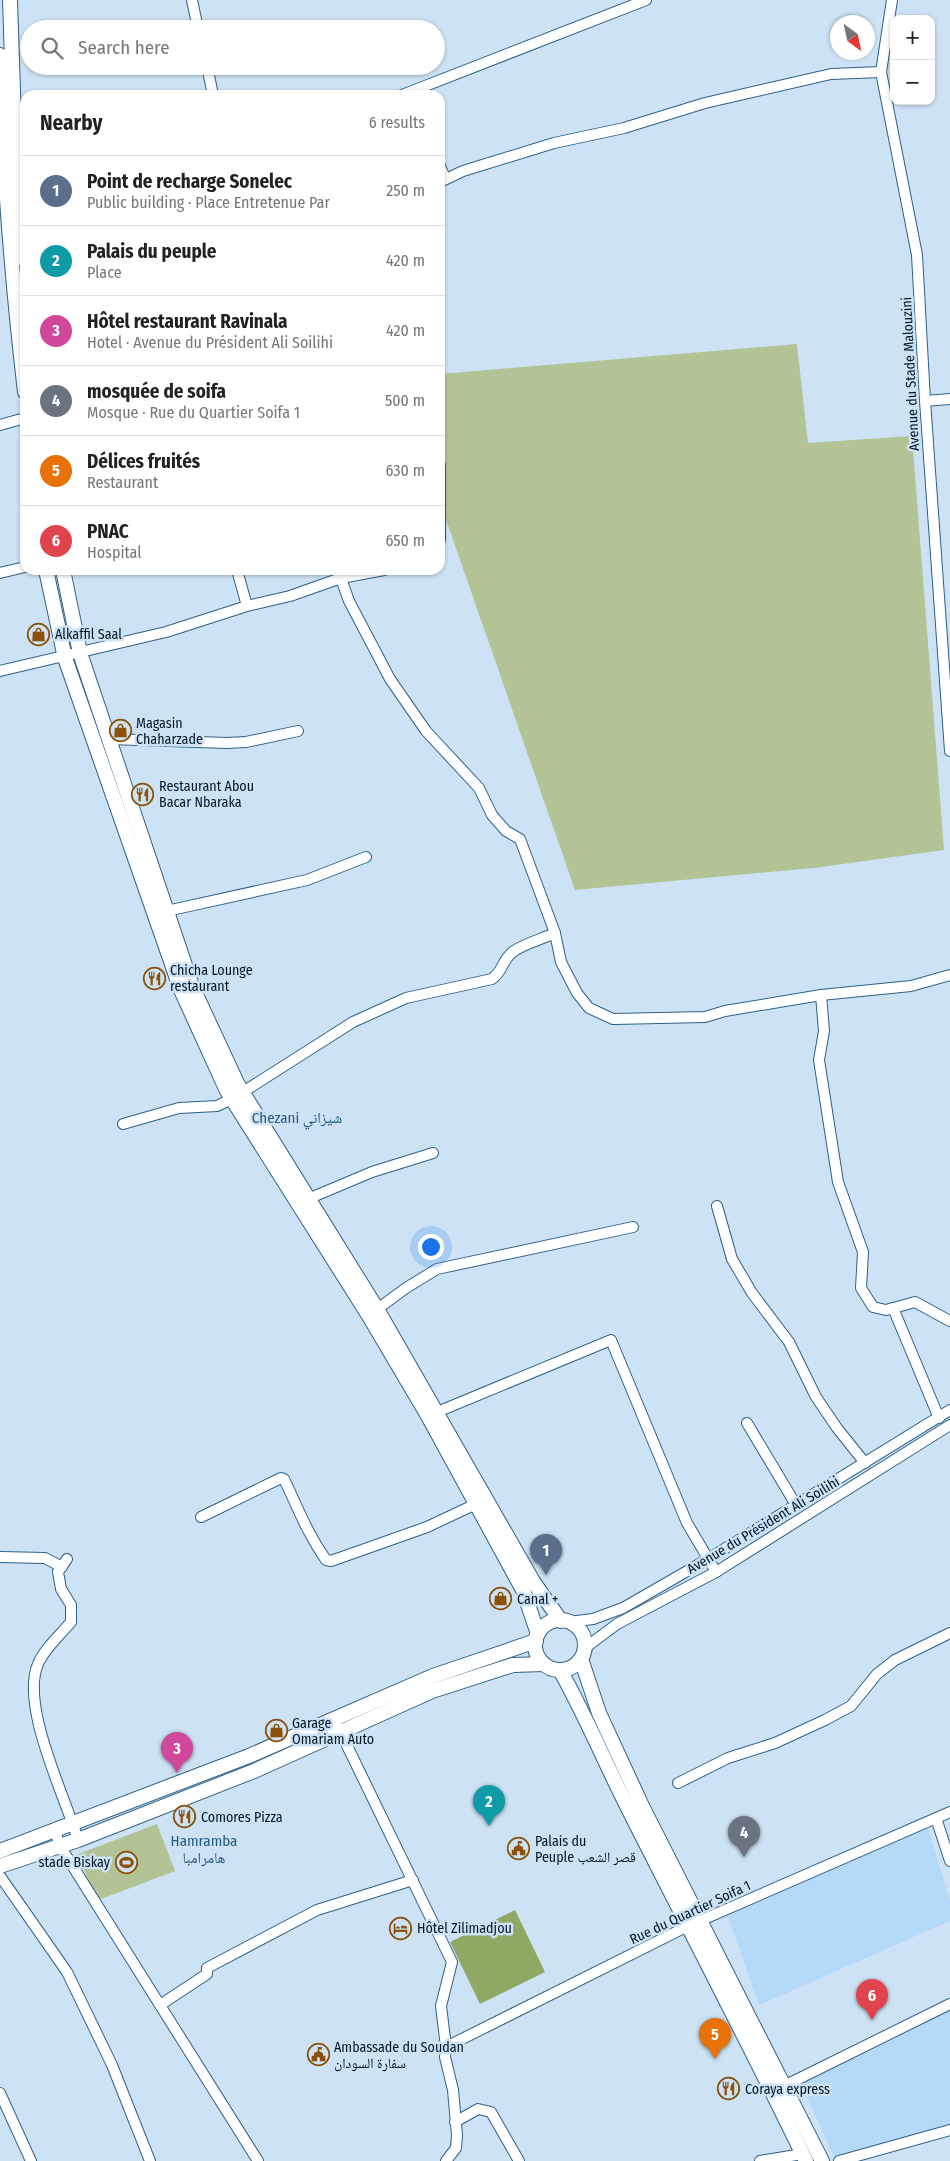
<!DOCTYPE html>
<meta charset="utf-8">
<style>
:root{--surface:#fff;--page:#f6f6f6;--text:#222;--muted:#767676;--line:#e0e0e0;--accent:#8b5108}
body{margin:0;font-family:"Fira Sans Condensed","Noto Naskh Arabic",sans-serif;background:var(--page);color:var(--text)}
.controls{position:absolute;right:15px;top:15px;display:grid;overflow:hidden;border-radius:10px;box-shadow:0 1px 4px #0004}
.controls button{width:45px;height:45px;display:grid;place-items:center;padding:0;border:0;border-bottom:1px solid var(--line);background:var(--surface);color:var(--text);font:25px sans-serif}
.compass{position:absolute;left:830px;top:15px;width:45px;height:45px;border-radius:50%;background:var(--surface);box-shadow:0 1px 4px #0004;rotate:147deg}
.you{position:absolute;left:430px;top:1246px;width:18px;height:18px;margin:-12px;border:4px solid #fff;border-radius:50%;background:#1a73e8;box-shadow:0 0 0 8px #1a73e833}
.badge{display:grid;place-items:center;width:32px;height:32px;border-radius:50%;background:var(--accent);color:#fff;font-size:16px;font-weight:700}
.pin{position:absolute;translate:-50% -41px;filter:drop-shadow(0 1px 2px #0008)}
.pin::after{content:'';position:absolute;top:26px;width:18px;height:15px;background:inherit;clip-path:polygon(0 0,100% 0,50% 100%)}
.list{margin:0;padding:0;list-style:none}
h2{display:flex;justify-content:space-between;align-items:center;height:65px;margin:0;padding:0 20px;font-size:21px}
h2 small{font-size:16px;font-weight:400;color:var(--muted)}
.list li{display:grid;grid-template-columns:32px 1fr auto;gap:15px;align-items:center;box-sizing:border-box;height:70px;padding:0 20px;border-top:1px solid var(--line)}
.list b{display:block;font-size:19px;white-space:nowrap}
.list p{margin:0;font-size:16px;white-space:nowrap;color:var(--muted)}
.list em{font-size:16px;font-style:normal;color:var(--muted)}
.icon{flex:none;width:28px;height:28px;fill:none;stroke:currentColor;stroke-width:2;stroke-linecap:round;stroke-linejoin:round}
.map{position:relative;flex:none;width:950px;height:2161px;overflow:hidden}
.search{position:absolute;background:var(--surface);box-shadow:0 1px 4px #0004;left:20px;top:20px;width:425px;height:55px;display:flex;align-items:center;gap:12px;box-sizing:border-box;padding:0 18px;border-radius:28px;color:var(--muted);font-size:19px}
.panel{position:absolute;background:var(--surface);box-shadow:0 1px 4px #0004;left:20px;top:90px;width:425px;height:485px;border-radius:15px}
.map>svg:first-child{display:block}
.built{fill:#b5d9f8}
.green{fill:#b3c396}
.forest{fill:#91a764}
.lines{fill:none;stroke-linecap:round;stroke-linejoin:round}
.street-casing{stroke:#2c6189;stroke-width:12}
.secondary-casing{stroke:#2c6189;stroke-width:16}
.street{stroke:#fff;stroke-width:10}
.secondary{stroke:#fff;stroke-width:14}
.labels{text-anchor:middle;stroke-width:5;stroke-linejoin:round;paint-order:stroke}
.street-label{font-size:14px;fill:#021626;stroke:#cde3f5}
.poi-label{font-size:14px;fill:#021626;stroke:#cde3f5;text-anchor:start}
.neighbourhood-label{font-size:15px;fill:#255b82;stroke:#cde3f5}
</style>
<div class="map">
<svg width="950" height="2161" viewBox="0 0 950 2161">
<rect width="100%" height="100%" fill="#cde3f5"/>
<!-- built -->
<g class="built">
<polygon points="927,1826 950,1900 950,1921 759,2005 728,1916"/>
<polygon points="950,2008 950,2124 834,2157 800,2082"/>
</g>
<!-- green -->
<g class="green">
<polygon points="797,344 808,443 912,436 944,850 814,868 575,890 443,511 440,453 440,374"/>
<polygon points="157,1824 175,1871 96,1901 78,1854"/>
</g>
<!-- forest -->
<polygon class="forest" points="515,1910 545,1972 480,2004 450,1942"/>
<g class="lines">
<defs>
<g id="street">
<polyline points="192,0 198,29"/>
<polyline points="892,0 881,72 917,255 925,401 950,751"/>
<polyline points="207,66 213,95"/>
<polyline points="402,95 646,0"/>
<polyline points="440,166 445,178"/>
<polyline points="440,182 463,171 554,143 624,128 705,103 831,74 881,72"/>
<polyline points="925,401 950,399"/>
<polyline points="0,425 25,418"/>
<polyline points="440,465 440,540"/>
<polyline points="237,570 247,606"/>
<polyline points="338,570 349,601 390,679 426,731 479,788 492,815 506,831 520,839 555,933 561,962 577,993 589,1008 613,1019 705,1017 725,1011 821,995 911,986 950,975"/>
<polyline points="0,573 25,567"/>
<polyline points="0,671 166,632 247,606 290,596 341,578 384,570"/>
<polyline points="109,739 227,743 246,742 298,731"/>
<polyline points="162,912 307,880 366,857"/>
<polyline points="821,995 824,1031 819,1060 838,1182 863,1252 861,1288 873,1307 886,1310 915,1302 950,1321"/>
<path d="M123 1124 179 1108 217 1106 232 1099 353 1022 406 998 492 979C504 970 502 959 514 951 526 943 542 939 555 933"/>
<polyline points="303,1201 372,1172 433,1153"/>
<polyline points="717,1206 732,1259 752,1293 789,1342 816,1397 837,1428 865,1463"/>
<polyline points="893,1308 939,1418"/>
<polyline points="372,1313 406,1288 437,1269 633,1227"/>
<polyline points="430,1415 611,1340 687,1523 716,1572"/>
<polyline points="747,1423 796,1505"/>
<path d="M201 1517 281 1478 284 1479C298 1508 307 1533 326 1560L331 1561 427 1527 476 1504"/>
<polyline points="0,1557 45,1558 62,1567"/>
<path d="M67 1559 58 1572 61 1589 71 1605V1622C61 1634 44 1649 38 1664 20 1706 65 1796 78 1840"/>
<polyline points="569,1622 593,1619 623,1608 708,1559 950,1410"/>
<polyline points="585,1648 617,1624 716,1572 950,1425"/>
<polyline points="338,1727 452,1962 441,2006 446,2047 445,2057 453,2090 457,2135 456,2148 446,2161"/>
<polyline points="678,1783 728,1758 775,1743 825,1720 851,1706 877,1674 895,1660 950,1633"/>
<polyline points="936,1818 950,1861"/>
<polyline points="55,1831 60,1846 258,2161"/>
<polyline points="0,1876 67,1972 112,2065 150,2161"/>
<polyline points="160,2005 207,1974 207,1968 317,1910 413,1880"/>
<polyline points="446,2047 688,1926 950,1812"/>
<polyline points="784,2086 950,2004"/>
<polyline points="0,2093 31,2161"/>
<polyline points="455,2122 478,2109 491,2112 519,2161"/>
<polyline points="760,2161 803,2154"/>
<polyline points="839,2161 950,2130"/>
</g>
<g id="secondary">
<polyline points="10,0 14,121 25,261"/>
<path d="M0 55C3 168 12 280 25 392"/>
<polyline points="46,570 65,658 181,990 227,1091 369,1316 428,1416 523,1590 538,1634"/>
<polyline points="63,570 80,653 192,986 238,1085 377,1309 534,1583 561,1621"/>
<circle cx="560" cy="1645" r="25"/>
<polyline points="581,1659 599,1713 642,1806 822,2161"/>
<path d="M560 1670C586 1716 605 1763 629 1810 688 1927 749 2043 806 2161"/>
<polyline points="0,1851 249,1756 433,1676 536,1641"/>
<polyline points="0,1866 78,1840 254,1771 432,1691 513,1665 544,1664"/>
</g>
</defs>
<!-- street casing -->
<use href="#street" class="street-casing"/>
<!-- secondary casing -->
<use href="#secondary" class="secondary-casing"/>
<!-- street -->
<use href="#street" class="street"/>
<!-- secondary -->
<use href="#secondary" class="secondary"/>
</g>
<!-- icons -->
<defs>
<symbol id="shop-ring" viewBox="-11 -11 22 22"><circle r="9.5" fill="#cde3f5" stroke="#8b5108" stroke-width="1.5"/><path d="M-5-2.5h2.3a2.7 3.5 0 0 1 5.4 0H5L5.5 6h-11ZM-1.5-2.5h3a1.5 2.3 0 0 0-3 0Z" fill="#8b5108"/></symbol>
<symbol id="restaurant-ring" viewBox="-11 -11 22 22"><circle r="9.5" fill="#cde3f5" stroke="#8b5108" stroke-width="1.5"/><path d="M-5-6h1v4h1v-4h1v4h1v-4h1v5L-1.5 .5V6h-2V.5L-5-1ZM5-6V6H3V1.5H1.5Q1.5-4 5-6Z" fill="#8b5108"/></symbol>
<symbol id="civic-ring" viewBox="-11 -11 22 22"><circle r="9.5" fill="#cde3f5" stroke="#8b5108" stroke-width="1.5"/><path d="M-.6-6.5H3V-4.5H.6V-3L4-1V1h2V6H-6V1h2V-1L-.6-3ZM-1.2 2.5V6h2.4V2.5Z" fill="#8b5108"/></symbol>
<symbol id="stadium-ring" viewBox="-11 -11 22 22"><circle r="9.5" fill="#cde3f5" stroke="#8b5108" stroke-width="1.5"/><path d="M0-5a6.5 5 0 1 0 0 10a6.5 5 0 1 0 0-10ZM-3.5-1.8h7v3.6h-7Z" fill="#8b5108"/></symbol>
<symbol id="hotel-ring" viewBox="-11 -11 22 22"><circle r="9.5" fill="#cde3f5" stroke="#8b5108" stroke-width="1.5"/><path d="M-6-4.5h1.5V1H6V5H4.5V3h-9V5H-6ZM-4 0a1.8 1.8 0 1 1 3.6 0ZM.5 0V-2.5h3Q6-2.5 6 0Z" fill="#8b5108"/></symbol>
</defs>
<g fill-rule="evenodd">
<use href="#shop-ring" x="26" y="622" width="25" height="25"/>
<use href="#shop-ring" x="108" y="718" width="25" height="25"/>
<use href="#restaurant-ring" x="130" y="782" width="25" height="25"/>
<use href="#restaurant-ring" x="142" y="966" width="25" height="25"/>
<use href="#shop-ring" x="488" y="1586" width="25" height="25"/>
<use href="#shop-ring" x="264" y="1718" width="25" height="25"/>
<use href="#restaurant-ring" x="172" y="1804" width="25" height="25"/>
<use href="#civic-ring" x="506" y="1836" width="25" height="25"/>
<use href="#stadium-ring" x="114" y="1850" width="25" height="25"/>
<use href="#hotel-ring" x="388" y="1916" width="25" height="25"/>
<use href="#civic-ring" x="306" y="2042" width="25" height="25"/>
<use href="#restaurant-ring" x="716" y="2076" width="25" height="25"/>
</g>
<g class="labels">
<!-- street labels -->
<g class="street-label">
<text transform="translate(910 374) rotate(-93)" y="5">Avenue du Stade Malouzini</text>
<text transform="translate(763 1525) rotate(-31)" y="5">Avenue du Président Ali Soilihi</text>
<text transform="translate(690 1912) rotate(-25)" y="5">Rue du Quartier Soifa 1</text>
</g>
<!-- poi labels -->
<g class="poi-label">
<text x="55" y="639">Alkaffil Saal</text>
<text x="136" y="728">Magasin<tspan x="136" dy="16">Chaharzade</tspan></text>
<text x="159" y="791">Restaurant Abou<tspan x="159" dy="16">Bacar Nbaraka</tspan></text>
<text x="170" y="975">Chicha Lounge<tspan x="170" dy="16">restaurant</tspan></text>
<text x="517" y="1604">Canal +</text>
<text x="292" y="1728">Garage<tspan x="292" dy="16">Omariam Auto</tspan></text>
<text x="201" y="1822">Comores Pizza</text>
<text x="535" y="1846">Palais du<tspan x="535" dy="16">Peuple قصر الشعب</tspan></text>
<text x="110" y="1867" text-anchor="end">stade Biskay</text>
<text x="417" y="1933">Hôtel Zilimadjou</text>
<text x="334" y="2052">Ambassade du Soudan<tspan x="334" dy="16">سفارة السودان</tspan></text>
<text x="745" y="2094">Coraya express</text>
</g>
<!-- neighbourhood labels -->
<g class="neighbourhood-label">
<text x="297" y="1123">Chezani شيزاني</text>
<text x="204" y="1846">Hamramba<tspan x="204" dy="17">هامرامبا</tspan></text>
</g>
</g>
</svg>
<div class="controls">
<button>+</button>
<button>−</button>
</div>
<svg class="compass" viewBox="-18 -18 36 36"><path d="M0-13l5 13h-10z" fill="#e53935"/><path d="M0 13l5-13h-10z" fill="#767676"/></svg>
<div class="you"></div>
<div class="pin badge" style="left:546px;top:1575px;background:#5c6f8a">1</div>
<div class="pin badge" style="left:489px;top:1826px;background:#0f9aa8">2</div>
<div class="pin badge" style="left:177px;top:1773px;background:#d1479c">3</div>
<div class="pin badge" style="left:744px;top:1857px;background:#6b7280">4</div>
<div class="pin badge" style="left:715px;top:2059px;background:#e8710a">5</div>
<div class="pin badge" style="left:872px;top:2020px;background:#e0444e">6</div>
<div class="search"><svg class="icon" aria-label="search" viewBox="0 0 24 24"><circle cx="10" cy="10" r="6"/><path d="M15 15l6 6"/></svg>Search here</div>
<section class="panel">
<h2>Nearby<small>6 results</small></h2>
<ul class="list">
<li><span class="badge" style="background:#5c6f8a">1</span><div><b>Point de recharge Sonelec</b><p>Public building · Place Entretenue Par</p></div><em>250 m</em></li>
<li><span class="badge" style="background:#0f9aa8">2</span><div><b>Palais du peuple</b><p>Place</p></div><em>420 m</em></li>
<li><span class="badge" style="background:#d1479c">3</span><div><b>Hôtel restaurant Ravinala</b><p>Hotel · Avenue du Président Ali Soilihi</p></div><em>420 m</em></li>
<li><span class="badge" style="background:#6b7280">4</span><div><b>mosquée de soifa</b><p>Mosque · Rue du Quartier Soifa 1</p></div><em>500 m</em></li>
<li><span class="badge" style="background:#e8710a">5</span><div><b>Délices fruités</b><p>Restaurant</p></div><em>630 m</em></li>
<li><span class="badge" style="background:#e0444e">6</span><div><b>PNAC</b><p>Hospital</p></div><em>650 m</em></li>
</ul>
</section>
</div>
